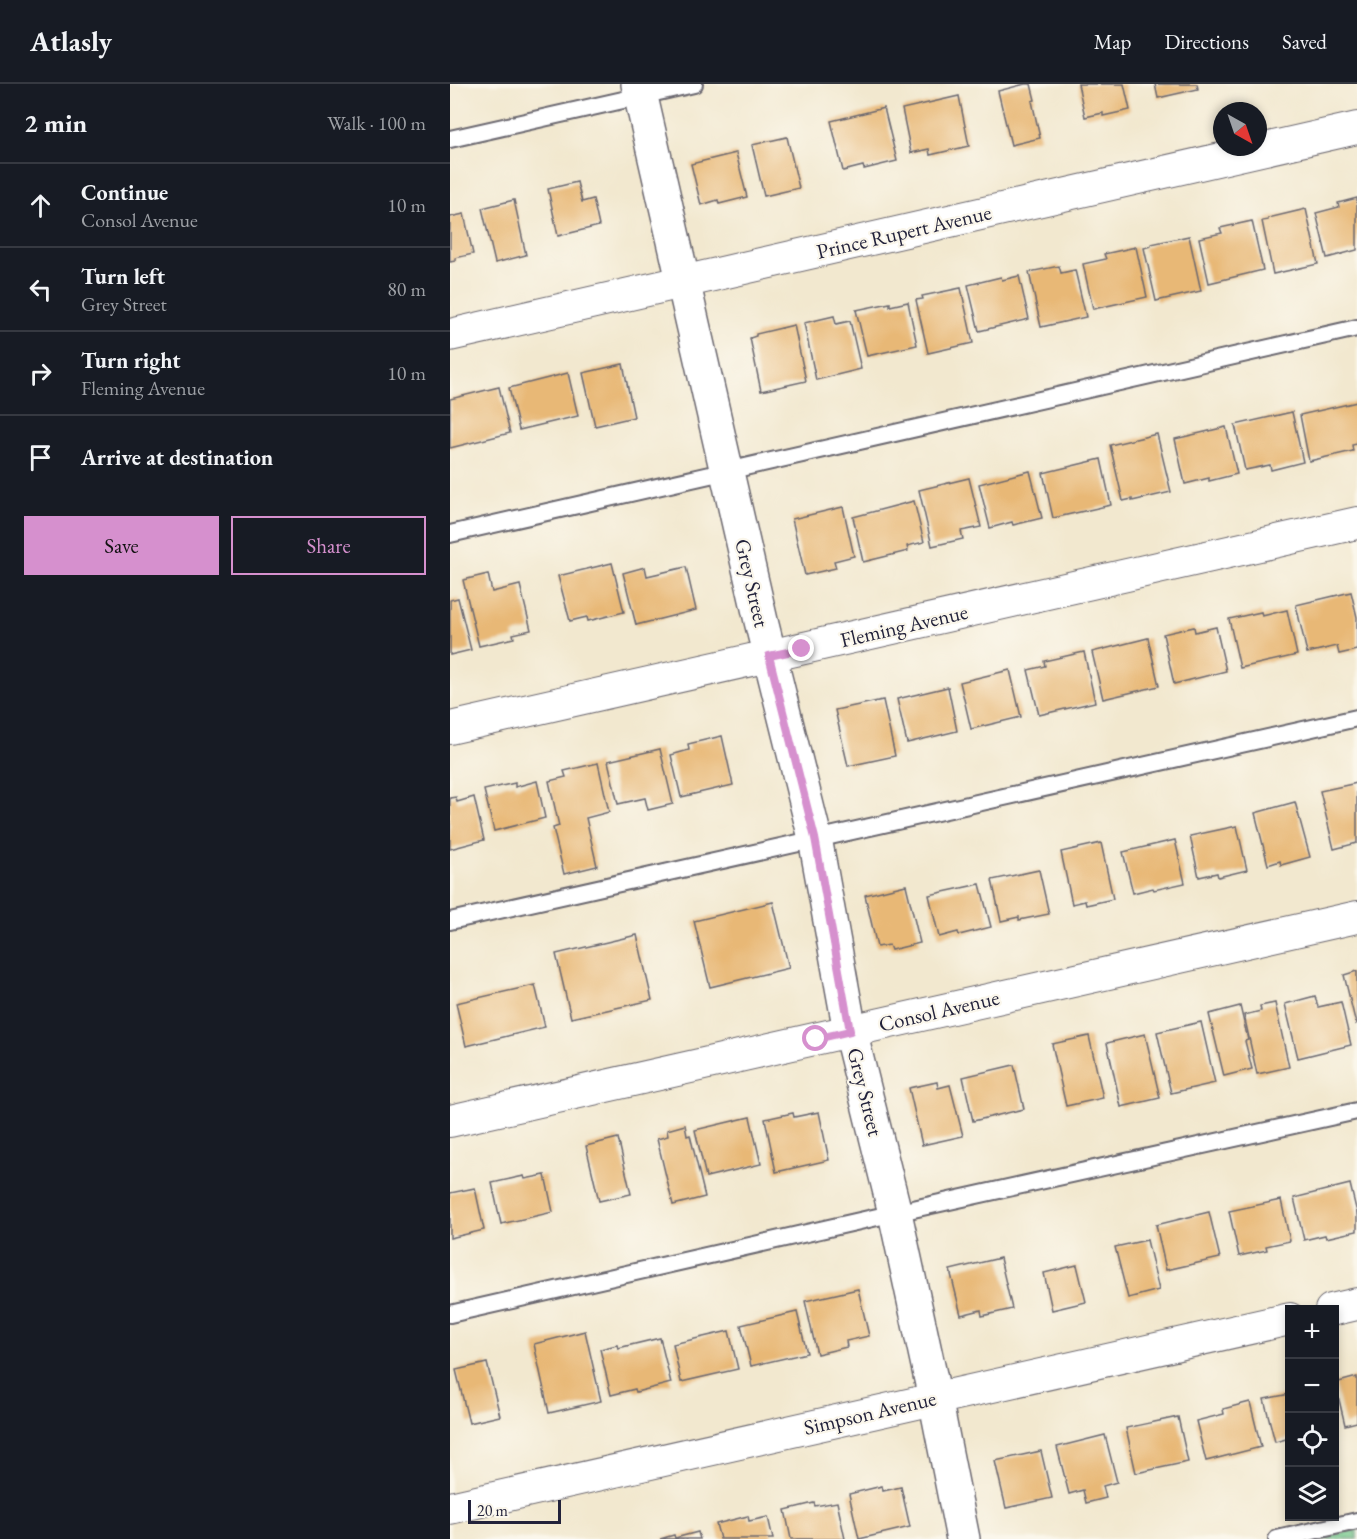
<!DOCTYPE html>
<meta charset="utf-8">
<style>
:root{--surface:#171b24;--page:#242831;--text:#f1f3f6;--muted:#9ea1a6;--line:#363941;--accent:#d690ce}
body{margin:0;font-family:"EB Garamond",serif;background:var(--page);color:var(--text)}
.controls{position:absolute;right:18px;bottom:18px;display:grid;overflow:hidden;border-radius:0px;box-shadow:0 3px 9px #0003}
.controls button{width:54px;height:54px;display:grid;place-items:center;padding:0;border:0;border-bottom:2px solid var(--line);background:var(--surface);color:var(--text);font:30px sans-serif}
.compass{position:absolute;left:763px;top:18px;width:54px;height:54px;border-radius:50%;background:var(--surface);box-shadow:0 3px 9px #0003;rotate:140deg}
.scale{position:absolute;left:18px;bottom:15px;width:93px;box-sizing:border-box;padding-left:6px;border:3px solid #22223b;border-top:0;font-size:16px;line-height:21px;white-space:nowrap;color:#22223b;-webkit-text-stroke:4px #fbf7ec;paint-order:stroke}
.stop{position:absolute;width:18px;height:18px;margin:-14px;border:4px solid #d690ce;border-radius:50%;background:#fff}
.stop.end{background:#d690ce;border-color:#fff;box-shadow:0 2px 6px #0008}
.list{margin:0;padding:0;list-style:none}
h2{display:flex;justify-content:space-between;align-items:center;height:78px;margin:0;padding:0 24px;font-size:26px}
h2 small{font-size:20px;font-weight:400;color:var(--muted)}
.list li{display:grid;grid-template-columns:39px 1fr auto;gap:18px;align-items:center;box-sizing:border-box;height:84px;padding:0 24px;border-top:2px solid var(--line)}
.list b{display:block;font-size:22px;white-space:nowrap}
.list p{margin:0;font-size:20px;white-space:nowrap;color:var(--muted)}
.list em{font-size:20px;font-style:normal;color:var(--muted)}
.actions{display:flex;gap:12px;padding:18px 24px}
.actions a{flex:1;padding:14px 0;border:2px solid var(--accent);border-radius:0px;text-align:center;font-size:21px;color:var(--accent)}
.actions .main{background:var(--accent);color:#111}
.icon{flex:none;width:33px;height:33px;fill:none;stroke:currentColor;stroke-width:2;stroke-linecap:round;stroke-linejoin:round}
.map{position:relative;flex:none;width:907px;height:1455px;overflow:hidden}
header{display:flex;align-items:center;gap:36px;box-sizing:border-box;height:84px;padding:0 30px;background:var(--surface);border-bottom:2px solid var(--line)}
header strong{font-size:28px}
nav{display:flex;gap:33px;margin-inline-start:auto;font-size:21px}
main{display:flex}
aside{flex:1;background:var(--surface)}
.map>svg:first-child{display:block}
.grass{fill:url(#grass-tufts);stroke:#4c7564;stroke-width:1.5}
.building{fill:#e8b876}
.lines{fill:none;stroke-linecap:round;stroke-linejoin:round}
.service-casing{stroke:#6b676f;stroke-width:20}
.minor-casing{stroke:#6b676f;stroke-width:34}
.tertiary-casing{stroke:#6b676f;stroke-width:36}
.service{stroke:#fff;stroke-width:16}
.minor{stroke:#fff;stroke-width:32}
.tertiary{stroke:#fff;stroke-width:33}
.route{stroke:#d690ce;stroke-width:8}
.labels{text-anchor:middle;stroke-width:4.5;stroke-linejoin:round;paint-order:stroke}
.street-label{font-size:21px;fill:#22223b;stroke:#fbf7ec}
</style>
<header>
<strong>Atlasly</strong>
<nav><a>Map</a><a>Directions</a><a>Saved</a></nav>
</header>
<main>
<aside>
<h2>2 min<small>Walk · 100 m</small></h2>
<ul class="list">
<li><svg class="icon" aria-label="ahead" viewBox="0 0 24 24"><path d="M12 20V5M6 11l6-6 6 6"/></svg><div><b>Continue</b><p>Consol Avenue</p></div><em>10 m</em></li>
<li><svg class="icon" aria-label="left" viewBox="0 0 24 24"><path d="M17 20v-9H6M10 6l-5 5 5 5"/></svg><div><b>Turn left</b><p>Grey Street</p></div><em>80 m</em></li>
<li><svg class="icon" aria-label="right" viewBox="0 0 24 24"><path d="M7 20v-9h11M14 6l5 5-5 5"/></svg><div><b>Turn right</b><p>Fleming Avenue</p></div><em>10 m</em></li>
<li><svg class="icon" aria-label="arrive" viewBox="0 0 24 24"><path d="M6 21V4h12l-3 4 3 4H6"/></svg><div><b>Arrive at destination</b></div></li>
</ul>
<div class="actions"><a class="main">Save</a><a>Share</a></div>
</aside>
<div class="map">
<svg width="907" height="1455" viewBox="0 0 907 1455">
<defs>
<pattern id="grass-tufts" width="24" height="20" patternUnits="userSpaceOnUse" patternTransform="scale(1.5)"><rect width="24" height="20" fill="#75c88c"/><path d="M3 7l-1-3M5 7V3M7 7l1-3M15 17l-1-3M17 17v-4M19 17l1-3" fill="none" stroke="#60a274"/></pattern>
</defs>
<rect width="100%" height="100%" fill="#fbf7ec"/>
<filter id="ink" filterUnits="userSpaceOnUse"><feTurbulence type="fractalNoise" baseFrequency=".0167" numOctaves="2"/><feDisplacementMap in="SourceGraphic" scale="12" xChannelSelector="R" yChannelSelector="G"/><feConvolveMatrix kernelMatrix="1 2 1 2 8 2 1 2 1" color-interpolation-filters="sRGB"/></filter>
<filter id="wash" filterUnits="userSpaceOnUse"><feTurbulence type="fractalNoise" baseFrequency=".008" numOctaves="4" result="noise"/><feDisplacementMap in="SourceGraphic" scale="24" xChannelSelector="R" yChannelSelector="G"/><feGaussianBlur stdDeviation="1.35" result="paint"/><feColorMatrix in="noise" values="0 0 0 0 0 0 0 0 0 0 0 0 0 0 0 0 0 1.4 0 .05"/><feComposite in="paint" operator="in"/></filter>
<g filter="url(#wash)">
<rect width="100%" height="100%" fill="#f2e8cf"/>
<!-- grass -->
<polygon class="grass" points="907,1445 907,1455 863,1455"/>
<g id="blocks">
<!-- building -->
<g class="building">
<polygon points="575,0 581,0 585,16 582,17 590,54 561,61 548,7"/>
<polygon points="628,0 674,0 680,26 653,32 653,29 635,33"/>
<polygon points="705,0 747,0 748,5 708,14"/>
<polygon points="509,12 519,62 480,71 479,65 461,69 452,25"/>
<polygon points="434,24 447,77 414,85 413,82 393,87 381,37"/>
<polygon points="337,53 349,104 314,112 302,61"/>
<polygon points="286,69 297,113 269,120 268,116 251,121 241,80"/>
<polygon points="127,98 132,118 143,115 149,142 108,152 98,105"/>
<polygon points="907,114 907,166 877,174 866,129 889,123 888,119"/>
<polygon points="64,116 76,171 45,179 32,124"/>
<polygon points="856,125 868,180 823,190 812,137 818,136 818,134"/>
<polygon points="14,130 23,170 5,174 5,177 0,178 0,133"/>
<polygon points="802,137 813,186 759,199 749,154 772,149 770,144"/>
<polygon points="739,152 751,207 706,217 694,164 701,162 701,160"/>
<polygon points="686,163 697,213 643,225 633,180 656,175 654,170"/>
<polygon points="609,182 611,189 625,186 636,233 591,243 579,188"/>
<polygon points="569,192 579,235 529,247 518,201 551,193 552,196"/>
<polygon points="511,204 523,259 478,269 466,216 473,215 472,212"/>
<polygon points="458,218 467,261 417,272 406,226 440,219 440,222"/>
<polygon points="384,232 386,240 400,237 411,285 366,296 354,239"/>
<polygon points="344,241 356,297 311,307 300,254 306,252 306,250"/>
<polygon points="173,280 184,333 145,342 133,289"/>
<polygon points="118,289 128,332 69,346 59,304"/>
<polygon points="49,303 60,349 0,364 0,315"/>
<polygon points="907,318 907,360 902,361 903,367 859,377 850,331"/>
<polygon points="842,328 853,378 821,386 820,381 795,386 785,341"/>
<polygon points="776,343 787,390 759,397 759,394 735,400 725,355"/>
<polygon points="707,350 721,408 682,417 682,415 673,417 660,361"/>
<polygon points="651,375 661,421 603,434 593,389"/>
<polygon points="580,387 592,434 563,441 562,438 540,444 529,400"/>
<polygon points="519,394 531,443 511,447 513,455 482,462 469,406"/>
<polygon points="464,417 474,458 457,462 458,467 413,478 403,433"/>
<polygon points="393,423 404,472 384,477 386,484 355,491 342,435"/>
<polygon points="162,479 174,528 138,537 137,533 120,537 108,492"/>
<polygon points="195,483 197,492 236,483 246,526 186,541 173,489"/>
<polygon points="38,490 42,508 70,501 81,546 63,550 64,554 29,562 13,496"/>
<polygon points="901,508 907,533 907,566 889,570 887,562 857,569 846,521"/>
<polygon points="8,514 21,566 0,571 0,516"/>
<polygon points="837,526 847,571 790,584 779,535 811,528 812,532"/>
<polygon points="744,543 745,548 766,543 776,587 724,600 713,550"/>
<polygon points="698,554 709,602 653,615 642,568"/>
<polygon points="634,568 645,618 589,631 578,586 595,582 594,577"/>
<polygon points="560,586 571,633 521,645 510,598"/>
<polygon points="498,603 507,647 457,659 447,615"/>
<polygon points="433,616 445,672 398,682 385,626"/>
<polygon points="272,652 283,701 231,713 221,671 239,666 238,660"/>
<polygon points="210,665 223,720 198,726 195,714 168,720 158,677"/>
<polygon points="148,679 159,728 136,734 147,782 114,790 103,744 109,742 99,697 116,693 114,687"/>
<polygon points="87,697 95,734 44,747 34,706 65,699 65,703"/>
<polygon points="907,699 907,759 884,765 870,707"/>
<polygon points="6,713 7,718 24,713 34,756 0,765 0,714"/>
<polygon points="845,718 860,773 831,781 830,777 818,781 805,729"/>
<polygon points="787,742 797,786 768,793 767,789 749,793 740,752"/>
<polygon points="725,756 735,799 704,806 703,804 683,809 673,768"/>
<polygon points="651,759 663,815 636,821 635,817 622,820 611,768"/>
<polygon points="589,786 599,830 569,836 569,833 551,837 542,796"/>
<polygon points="530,800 541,843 509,851 508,848 489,853 479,811"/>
<polygon points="456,801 470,859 441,866 439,861 427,863 415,811"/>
<polygon points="323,818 339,884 260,903 244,837"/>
<polygon points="187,851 202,916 121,934 106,870"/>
<polygon points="907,887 907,939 906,940 894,891"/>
<polygon points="85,901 95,943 16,962 6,919"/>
<polygon points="865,912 868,923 891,918 901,961 848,974 835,920"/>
<polygon points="825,919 839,983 807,990 794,931 811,927 810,922"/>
<polygon points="790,922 798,956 795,957 802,985 774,992 759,930"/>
<polygon points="751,938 765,999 721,1009 707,948"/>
<polygon points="695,950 710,1014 671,1023 657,959"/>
<polygon points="639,952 653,1014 616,1022 602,960"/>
<polygon points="564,981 574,1025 523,1037 513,993"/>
<polygon points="487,998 488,1004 500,1001 513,1052 472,1061 459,1004"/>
<polygon points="369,1028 379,1076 326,1088 315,1035 343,1029 344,1033"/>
<polygon points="300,1033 311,1080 256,1093 245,1046"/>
<polygon points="235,1041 237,1052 240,1051 255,1113 223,1121 207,1055 218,1052 217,1046"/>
<polygon points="168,1054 181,1110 149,1117 136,1062"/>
<polygon points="95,1091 103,1128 51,1140 42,1099 74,1092 75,1095"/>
<polygon points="900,1100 907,1129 907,1147 876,1154 875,1151 854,1156 844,1114"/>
<polygon points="25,1104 34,1146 0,1154 0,1109"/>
<polygon points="831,1116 840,1157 816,1162 817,1166 789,1172 779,1127"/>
<polygon points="759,1128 770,1174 716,1186 706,1141"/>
<polygon points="697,1156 709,1206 678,1214 665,1163"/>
<polygon points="550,1174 562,1225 532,1232 531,1226 511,1231 500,1186"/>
<polygon points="627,1181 636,1218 602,1226 594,1189"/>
<polygon points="408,1205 419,1252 396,1257 397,1263 367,1270 355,1217"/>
<polygon points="347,1228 357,1269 301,1282 291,1241"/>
<polygon points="135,1247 151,1317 99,1329 84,1260"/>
<polygon points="279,1247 288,1285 231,1298 223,1260"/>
<polygon points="210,1254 221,1299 186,1308 185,1305 161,1311 150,1265 167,1261 168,1264"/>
<polygon points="37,1279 50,1332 19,1339 6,1286"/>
<polygon points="907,1293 907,1338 895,1341 885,1299"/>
<polygon points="840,1310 840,1354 825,1358 814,1315"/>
<polygon points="800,1318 811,1363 756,1377 746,1337 774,1330 773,1325"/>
<polygon points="728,1333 738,1378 686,1389 676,1344"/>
<polygon points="655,1351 667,1398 653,1402 656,1414 636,1419 633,1406 619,1410 607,1363"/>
<polygon points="591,1367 602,1414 556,1424 545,1377"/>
<polygon points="432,1402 433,1407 451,1403 460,1443 409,1455 399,1410"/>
<polygon points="387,1418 395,1455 341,1455 335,1426 364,1419 365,1422"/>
<polygon points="298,1432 299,1437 318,1433 323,1455 270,1455 266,1440"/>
<polygon points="248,1448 250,1455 210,1455 224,1451 225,1454"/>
</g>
</g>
</g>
<g filter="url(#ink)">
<use href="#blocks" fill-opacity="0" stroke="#6b676f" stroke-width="1.5"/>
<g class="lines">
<defs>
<g id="service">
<polyline points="0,55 244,0"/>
<polyline points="0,450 907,244"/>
<polyline points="0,837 907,634"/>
<polyline points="0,1230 445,1129 907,1027"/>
<polyline points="827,1455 907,1437"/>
</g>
<g id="minor">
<polyline points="0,251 907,44"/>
<polyline points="0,644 907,439"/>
<polyline points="0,1037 907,833"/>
<polyline points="881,1226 907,1220"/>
<polyline points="0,1424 840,1235"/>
</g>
<polyline id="tertiary" points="188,0 311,537 365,754 400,947 445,1129 485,1314 513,1455"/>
</defs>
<!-- service casing -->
<use href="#service" class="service-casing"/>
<!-- minor casing -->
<use href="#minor" class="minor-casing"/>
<!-- tertiary casing -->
<use href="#tertiary" class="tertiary-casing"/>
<!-- service -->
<use href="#service" class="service"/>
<!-- minor -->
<use href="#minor" class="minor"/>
<!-- tertiary -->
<use href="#tertiary" class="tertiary"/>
</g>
</g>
<g class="lines" filter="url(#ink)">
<!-- route -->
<polyline class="route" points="352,565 319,572 365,754 400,947 366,955"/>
</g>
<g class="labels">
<!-- street labels -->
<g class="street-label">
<text transform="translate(454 148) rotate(-13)" y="7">Prince Rupert Avenue</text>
<text transform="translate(302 499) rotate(77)" y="7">Grey Street</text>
<text transform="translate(454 542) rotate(-13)" y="7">Fleming Avenue</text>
<text transform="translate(489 927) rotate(-13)" y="7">Consol Avenue</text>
<text transform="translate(415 1008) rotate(76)" y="7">Grey Street</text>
<text transform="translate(420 1329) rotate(-13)" y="7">Simpson Avenue</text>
</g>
</g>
</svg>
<div class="controls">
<button>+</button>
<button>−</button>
<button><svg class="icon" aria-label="locate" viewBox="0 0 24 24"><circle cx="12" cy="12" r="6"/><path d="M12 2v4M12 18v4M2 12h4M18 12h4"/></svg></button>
<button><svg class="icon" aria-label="layers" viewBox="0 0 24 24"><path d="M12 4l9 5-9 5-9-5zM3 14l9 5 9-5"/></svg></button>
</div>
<svg class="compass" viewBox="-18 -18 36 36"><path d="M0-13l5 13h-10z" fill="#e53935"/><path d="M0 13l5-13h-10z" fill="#9ea1a6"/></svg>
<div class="scale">20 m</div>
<div class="stop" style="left:366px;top:955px"></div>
<div class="stop end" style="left:352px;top:565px"></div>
</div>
</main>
